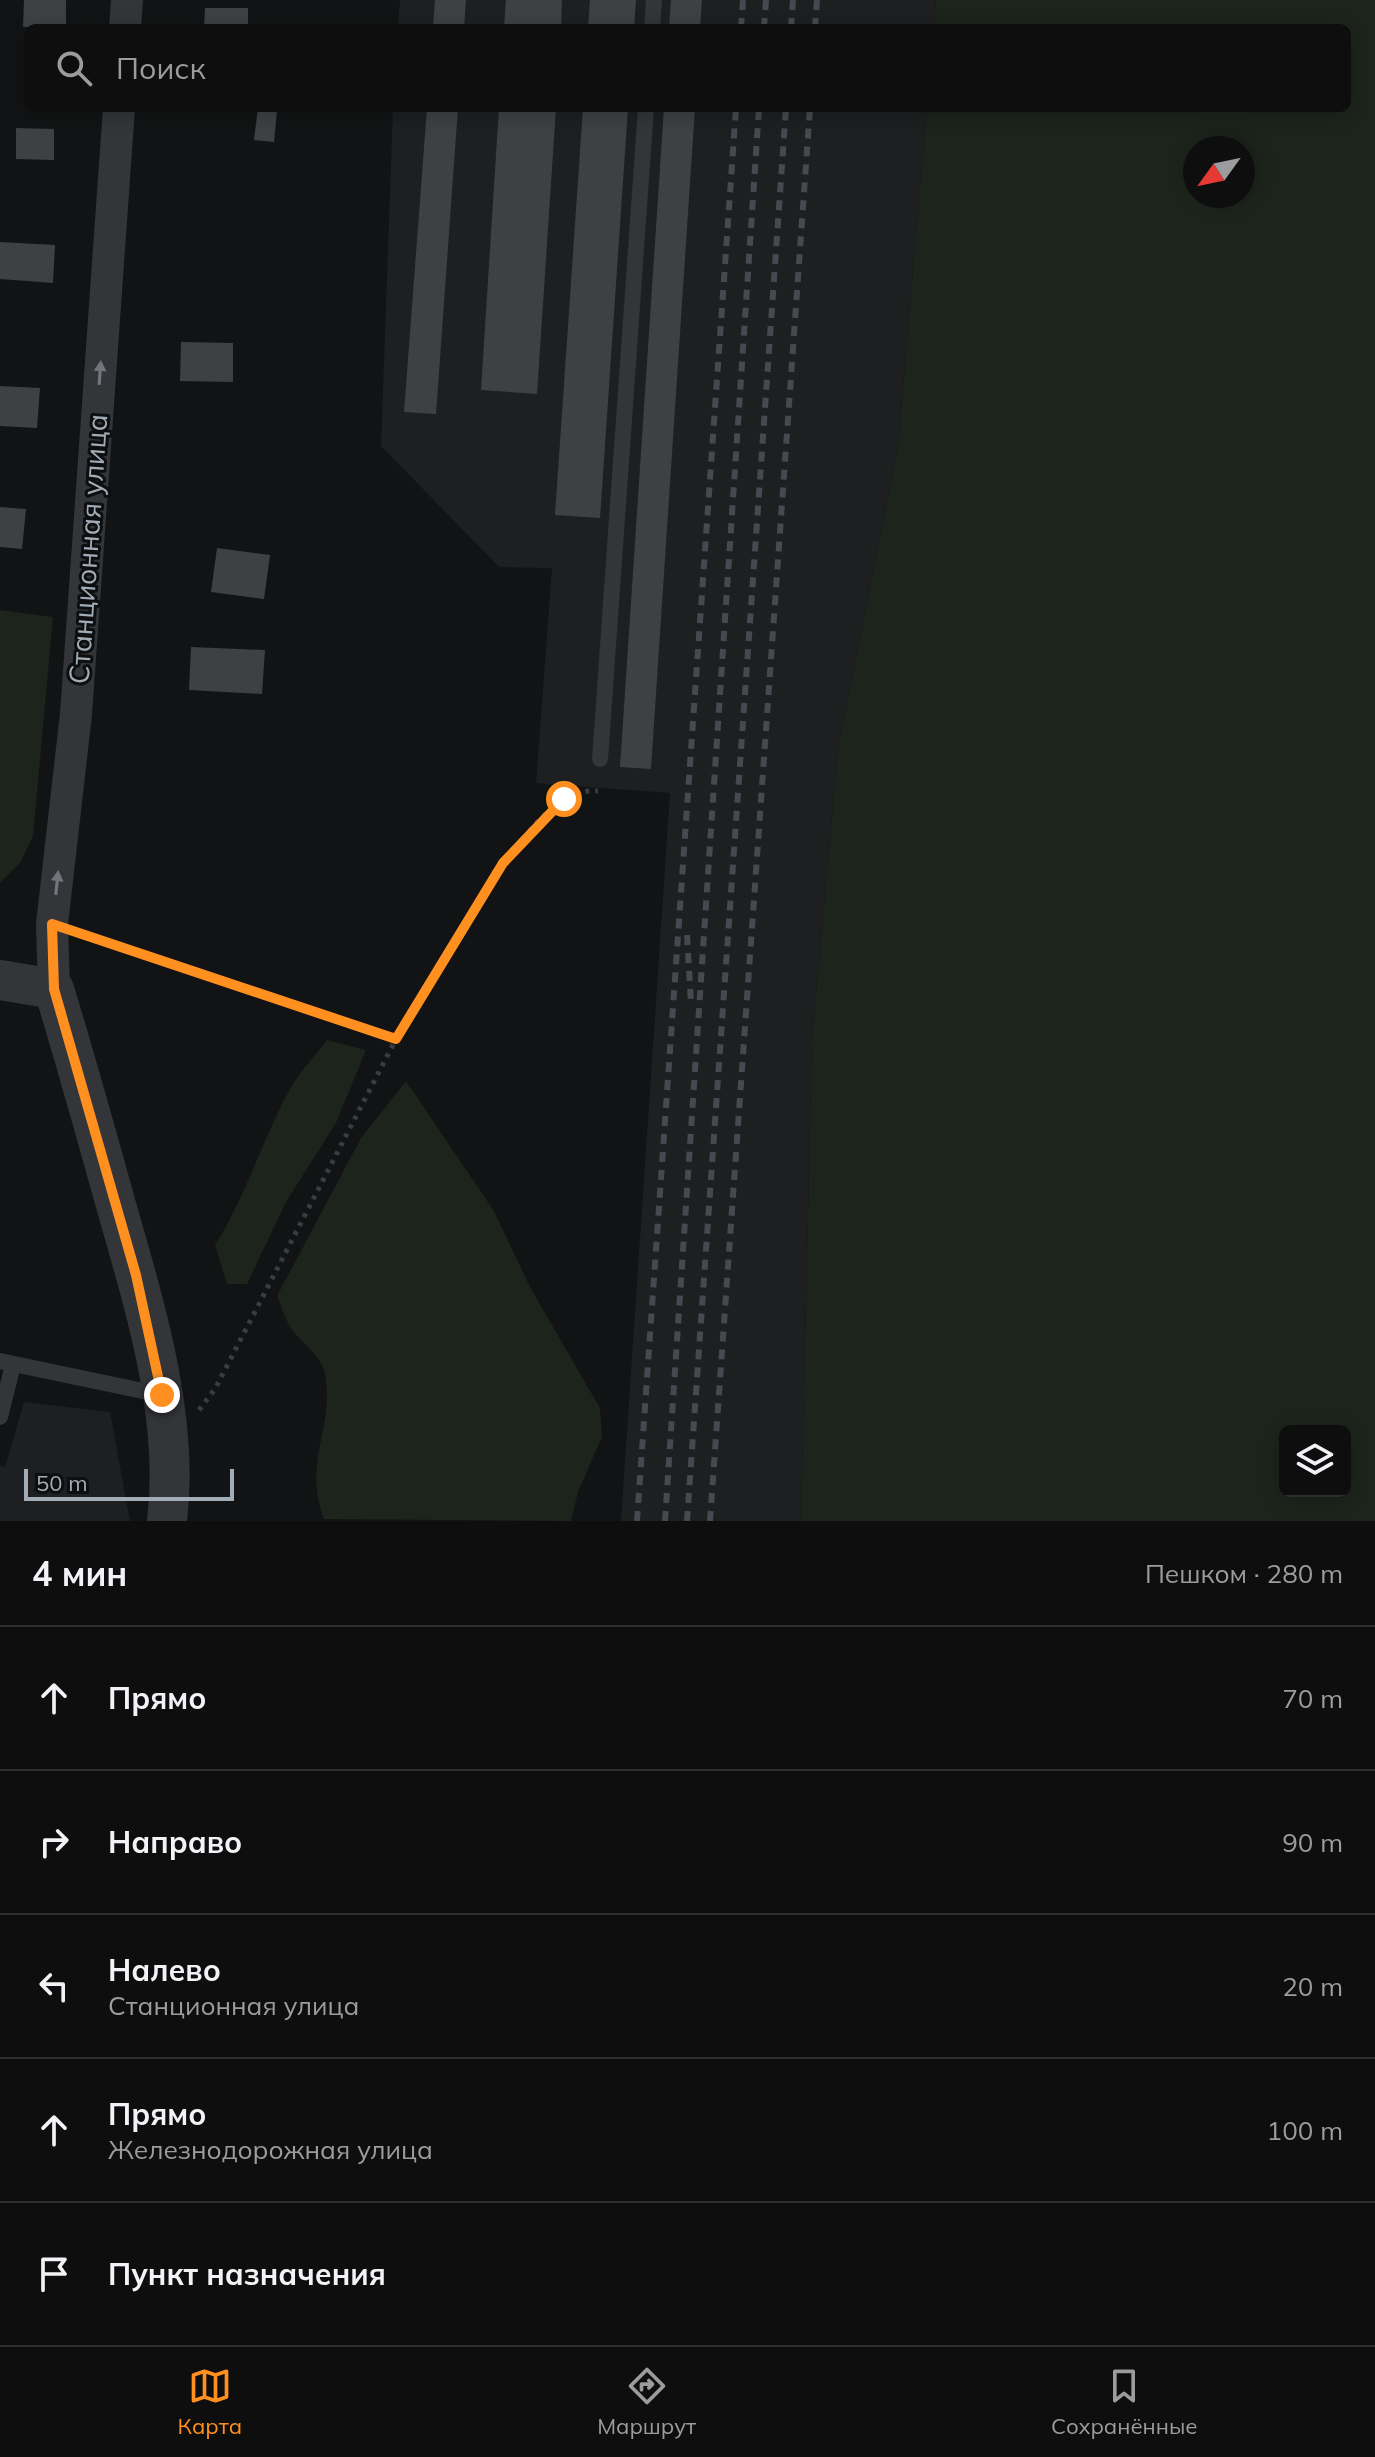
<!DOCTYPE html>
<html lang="ru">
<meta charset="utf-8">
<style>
:root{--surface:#0e0e0f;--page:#171718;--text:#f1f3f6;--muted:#9b9c9e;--line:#2e2e2f;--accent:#ff901f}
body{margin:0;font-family:Mulish,sans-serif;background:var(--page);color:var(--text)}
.controls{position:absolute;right:24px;bottom:24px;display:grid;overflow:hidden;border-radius:12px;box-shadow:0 4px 20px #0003}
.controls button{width:72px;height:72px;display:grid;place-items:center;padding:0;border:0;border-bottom:2px solid var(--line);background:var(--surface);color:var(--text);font:40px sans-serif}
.compass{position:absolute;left:1183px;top:136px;width:72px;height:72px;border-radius:50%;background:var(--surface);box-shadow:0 4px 20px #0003;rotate:237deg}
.scale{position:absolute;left:24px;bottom:20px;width:210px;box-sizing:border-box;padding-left:8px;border:4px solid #a2acb6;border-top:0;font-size:22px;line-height:28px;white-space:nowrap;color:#a2acb6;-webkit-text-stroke:6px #0d0e0f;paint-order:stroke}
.stop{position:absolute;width:24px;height:24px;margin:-18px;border:6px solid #ff901f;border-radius:50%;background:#fff}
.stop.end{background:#ff901f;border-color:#fff;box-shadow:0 2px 8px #0008}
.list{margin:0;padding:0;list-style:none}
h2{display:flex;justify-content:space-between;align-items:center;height:104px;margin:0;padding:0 32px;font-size:34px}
h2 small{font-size:26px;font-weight:400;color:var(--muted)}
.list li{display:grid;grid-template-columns:52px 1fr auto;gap:24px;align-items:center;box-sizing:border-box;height:144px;padding:0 32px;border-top:2px solid var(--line)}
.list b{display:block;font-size:30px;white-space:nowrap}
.list p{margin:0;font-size:26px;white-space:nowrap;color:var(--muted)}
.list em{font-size:26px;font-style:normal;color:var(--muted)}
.icon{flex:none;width:44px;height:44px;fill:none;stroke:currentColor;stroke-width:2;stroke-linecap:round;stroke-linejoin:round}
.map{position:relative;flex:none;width:1375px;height:1521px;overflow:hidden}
.search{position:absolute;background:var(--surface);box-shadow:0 4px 20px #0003;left:24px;right:24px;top:24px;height:88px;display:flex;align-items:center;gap:20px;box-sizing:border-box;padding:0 28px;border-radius:12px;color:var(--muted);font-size:30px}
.sheet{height:824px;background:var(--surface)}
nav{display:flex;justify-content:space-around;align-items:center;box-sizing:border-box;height:112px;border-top:2px solid var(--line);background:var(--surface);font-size:22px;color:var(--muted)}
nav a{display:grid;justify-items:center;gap:4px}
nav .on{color:var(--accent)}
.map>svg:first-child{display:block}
.built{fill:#1e1f21}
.green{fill:#1c241c;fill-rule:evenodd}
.building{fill:#3e4144}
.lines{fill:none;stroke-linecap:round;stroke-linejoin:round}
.path{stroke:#393c41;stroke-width:5;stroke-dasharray:4 6;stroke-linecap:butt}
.service{stroke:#333539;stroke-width:16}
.minor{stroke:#333539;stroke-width:32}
.tertiary{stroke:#333539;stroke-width:40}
.rail{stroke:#46494f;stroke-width:6;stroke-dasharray:10 8;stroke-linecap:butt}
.oneway{fill:#70767e}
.route{stroke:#ff901f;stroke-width:10}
.labels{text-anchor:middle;stroke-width:6;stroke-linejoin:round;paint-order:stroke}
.street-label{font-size:28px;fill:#a2acb6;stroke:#0d0e0f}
</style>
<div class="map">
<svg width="1375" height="1521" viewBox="0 0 1375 1521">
<rect width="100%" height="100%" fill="#121314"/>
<!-- built -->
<g class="built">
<polygon points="400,0 936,0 934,28 398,28"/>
<polygon points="393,108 927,108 898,445 838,748 812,1041 801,1521 621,1521 670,793 536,783 552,568 499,567 381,446"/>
<polygon points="24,1402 110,1412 130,1521 0,1521 0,1466 5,1467"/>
</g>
<!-- green -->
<g class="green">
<path d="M936 0H1375V1521H801L812 1041 838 748 898 445 927 108H1347V28H934ZM1195 148H1243V196H1195ZM1285 1431H1345V1491H1285Z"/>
<polygon points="0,610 53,617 33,836 20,863 0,883"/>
<path d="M327 1040 366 1050 336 1123 286 1202 247 1284H227L215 1245C246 1196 262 1140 290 1089 299 1072 315 1056 327 1040Z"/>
<path d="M406 1081 494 1211 530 1287 600 1408 602 1437 578 1492 571 1521 324 1519C302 1459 335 1430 325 1374 322 1355 298 1341 289 1325 284 1316 281 1305 277 1296L361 1138Z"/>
</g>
<!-- building -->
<g class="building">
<polygon points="24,0 66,0 66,27 23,27"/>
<polygon points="435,0 466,0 464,28 433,28"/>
<polygon points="506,0 562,0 561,28 504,28"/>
<polygon points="590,0 636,0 634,28 588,28"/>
<polygon points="671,0 702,0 700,28 669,28"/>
<polygon points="205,8 248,8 248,28 204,28"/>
<polygon points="258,108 277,110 274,142 254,140"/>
<polygon points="427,108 458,108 436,414 404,412"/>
<polygon points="499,108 556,108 537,394 481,390"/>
<polygon points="583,108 628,108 600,518 555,515"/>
<polygon points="664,108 695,108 651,769 620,767"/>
<polygon points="16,128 54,129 54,160 16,159"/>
<polygon points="0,242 55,245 53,283 0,279"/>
<polygon points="181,342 233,343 233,382 180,381"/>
<polygon points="0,386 40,388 37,428 0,426"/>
<polygon points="0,507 26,509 22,549 0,547"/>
<polygon points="217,548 270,555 264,599 211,592"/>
<polygon points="191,647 265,650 262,694 189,690"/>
</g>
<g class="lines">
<!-- path -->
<g class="path">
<path d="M80 934 396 1039C418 1005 440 971 461 936 486 894 541 785 598 791"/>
<polyline points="199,1410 215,1389 396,1039"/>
</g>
<!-- service -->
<g class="service">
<polyline points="652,28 654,0"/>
<polyline points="600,759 646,108"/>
<polyline points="0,1361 162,1395"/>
<polyline points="0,1417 13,1365"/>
</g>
<!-- minor -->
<g class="minor">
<polyline points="125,28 127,0"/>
<polyline points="54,989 52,924 76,714 119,108"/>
</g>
<!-- tertiary -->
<path class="tertiary" d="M0 980 54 989C76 1061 96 1133 116 1205 144 1304 180 1417 167 1521"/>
<!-- rail -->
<g class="rail">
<polyline points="741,28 743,0"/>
<polyline points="764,28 766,0"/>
<polyline points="791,28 793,0"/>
<polyline points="815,28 817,0"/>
<polyline points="687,935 691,1003"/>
<polyline points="637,1521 736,108"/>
<polyline points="665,1521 759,108"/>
<polyline points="687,1521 786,108"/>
<polyline points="710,1521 810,108"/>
</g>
</g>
<!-- one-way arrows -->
<defs><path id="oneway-solid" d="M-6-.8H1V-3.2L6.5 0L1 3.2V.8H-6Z" transform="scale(2)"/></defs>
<g class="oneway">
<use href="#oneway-solid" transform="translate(100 373) rotate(-86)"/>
<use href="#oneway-solid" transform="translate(57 883) rotate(-84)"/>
</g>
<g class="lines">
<!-- route -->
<polyline class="route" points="162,1395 136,1275 54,989 52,924 396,1039 503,863 564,799"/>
</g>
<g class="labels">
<!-- street labels -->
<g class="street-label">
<text transform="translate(88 549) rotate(-86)" y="10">Станционная улица</text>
</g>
</g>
</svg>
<div class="controls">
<button><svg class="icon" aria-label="layers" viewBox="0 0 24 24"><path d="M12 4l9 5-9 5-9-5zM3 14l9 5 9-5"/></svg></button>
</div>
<svg class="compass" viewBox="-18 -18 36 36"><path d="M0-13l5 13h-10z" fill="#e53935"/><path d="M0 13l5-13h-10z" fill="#9b9c9e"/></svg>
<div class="scale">50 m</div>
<div class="stop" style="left:564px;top:799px"></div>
<div class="stop end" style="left:162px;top:1395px"></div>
<div class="search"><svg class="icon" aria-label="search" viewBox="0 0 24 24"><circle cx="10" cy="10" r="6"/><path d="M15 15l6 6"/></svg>Поиск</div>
</div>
<section class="sheet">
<h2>4 мин<small>Пешком · 280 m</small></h2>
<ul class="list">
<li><svg class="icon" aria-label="ahead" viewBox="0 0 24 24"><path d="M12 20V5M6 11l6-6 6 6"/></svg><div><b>Прямо</b></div><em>70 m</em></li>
<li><svg class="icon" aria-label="right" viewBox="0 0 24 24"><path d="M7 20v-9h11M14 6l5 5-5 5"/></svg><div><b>Направо</b></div><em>90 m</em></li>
<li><svg class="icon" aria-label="left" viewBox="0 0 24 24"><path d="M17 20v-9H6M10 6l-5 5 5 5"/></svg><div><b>Налево</b><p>Станционная улица</p></div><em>20 m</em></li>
<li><svg class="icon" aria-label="ahead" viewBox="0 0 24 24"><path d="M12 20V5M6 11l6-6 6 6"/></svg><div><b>Прямо</b><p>Железнодорожная улица</p></div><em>100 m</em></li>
<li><svg class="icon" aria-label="arrive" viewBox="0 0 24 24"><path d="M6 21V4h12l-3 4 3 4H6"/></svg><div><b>Пункт назначения</b></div></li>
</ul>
</section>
<nav>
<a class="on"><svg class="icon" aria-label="map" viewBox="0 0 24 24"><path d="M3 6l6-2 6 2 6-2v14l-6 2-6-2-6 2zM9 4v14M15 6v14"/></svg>Карта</a>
<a><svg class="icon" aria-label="directions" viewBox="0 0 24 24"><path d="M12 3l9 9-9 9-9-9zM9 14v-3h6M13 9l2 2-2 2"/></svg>Маршрут</a>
<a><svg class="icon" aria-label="saved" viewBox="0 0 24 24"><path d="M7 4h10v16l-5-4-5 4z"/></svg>Сохранённые</a>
</nav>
